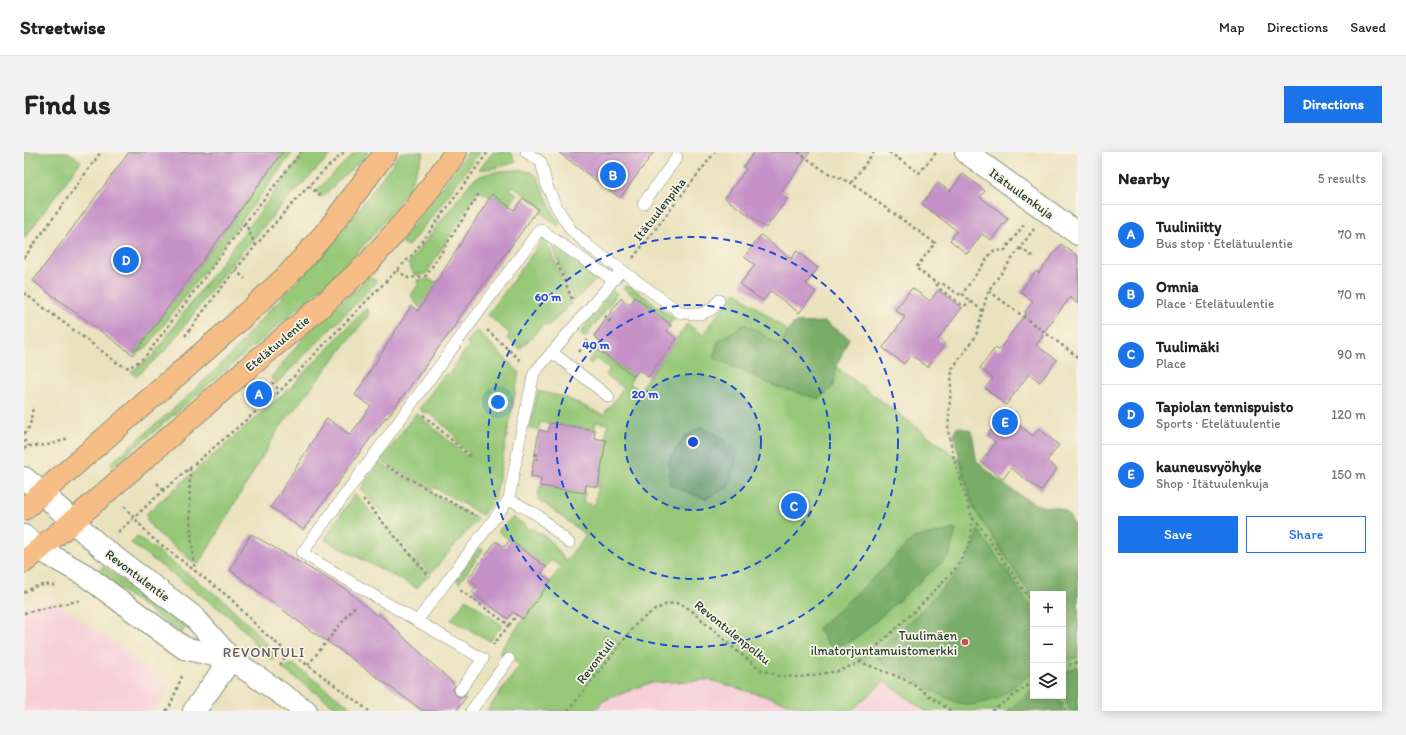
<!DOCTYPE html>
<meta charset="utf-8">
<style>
:root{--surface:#fff;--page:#f2f2f2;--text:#202124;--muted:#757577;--line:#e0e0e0;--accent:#1a73e8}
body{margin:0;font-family:Itim,sans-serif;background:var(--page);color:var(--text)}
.controls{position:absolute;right:12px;bottom:12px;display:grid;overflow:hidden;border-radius:0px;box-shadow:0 2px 10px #0003}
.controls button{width:36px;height:36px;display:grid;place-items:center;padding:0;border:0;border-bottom:1px solid var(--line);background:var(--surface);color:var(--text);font:20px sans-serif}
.you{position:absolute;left:474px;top:250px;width:14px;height:14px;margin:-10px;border:3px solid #fff;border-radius:50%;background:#1a73e8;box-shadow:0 0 0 6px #1a73e833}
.badge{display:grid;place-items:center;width:26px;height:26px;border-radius:50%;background:var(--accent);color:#fff;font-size:13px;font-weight:700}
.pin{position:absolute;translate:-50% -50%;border:2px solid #fff;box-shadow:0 1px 4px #0006}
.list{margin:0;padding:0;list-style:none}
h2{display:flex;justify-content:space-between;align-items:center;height:52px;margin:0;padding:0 16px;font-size:17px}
h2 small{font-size:13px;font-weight:400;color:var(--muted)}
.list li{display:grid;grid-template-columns:26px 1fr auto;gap:12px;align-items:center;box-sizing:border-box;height:60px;padding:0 16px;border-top:1px solid var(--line)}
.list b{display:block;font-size:15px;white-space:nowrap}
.list p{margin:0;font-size:13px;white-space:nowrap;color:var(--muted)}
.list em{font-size:13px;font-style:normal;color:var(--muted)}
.actions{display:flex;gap:8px;padding:12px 16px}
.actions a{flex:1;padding:9px 0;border:1px solid var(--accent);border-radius:0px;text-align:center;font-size:14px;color:var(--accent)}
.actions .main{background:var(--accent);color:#fff}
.icon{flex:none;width:22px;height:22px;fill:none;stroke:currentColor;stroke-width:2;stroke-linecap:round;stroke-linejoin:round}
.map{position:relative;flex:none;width:1054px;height:559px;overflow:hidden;border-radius:0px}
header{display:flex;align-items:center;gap:24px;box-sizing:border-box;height:56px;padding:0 20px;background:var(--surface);border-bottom:1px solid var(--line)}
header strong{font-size:19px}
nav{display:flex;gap:22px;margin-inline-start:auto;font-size:14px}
.intro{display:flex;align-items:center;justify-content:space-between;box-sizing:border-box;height:96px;padding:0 24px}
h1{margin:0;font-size:28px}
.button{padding:10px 18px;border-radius:0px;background:var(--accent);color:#fff;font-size:14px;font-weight:700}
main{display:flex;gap:24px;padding:0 24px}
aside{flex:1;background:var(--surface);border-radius:0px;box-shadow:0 2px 10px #0003}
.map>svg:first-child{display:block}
.built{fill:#f6cfd9}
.green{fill:#96c878;stroke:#5a8256;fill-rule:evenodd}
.forest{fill:#78ac68;stroke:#4c744e}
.building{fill:#c591c7}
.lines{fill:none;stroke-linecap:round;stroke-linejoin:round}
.lane-casing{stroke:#849079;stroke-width:12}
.street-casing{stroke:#849079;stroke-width:24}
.primary-casing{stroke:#849079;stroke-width:24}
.path{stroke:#849079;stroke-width:2.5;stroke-dasharray:3 3;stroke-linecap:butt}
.lane{stroke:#fff;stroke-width:11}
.street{stroke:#fff;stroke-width:22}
.primary{stroke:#f6be86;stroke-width:22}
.ring{fill:none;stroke:#1d4ed8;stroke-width:2;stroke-dasharray:7 5}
.poi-dot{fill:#d1495b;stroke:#fcf5e5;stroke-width:1.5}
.labels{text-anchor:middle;stroke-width:3.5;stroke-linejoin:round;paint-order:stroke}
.street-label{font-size:13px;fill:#1f3d34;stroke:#fcf5e5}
.poi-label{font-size:13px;fill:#1f3d34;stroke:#fcf5e5;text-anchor:end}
.neighbourhood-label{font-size:14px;letter-spacing:1px;fill:#595a67;stroke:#fcf5e5}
.centre{fill:#1d4ed8;stroke:#fcf5e5;stroke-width:2}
.ring-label{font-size:12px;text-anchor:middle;font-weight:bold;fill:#1d4ed8;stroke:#fcf5e5;stroke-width:3.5;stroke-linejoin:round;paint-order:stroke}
</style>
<header>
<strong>Streetwise</strong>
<nav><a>Map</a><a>Directions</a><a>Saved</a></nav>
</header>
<div class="intro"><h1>Find us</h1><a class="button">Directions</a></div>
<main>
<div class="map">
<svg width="1054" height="559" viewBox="0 0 1054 559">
<rect width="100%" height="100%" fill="#fcf5e5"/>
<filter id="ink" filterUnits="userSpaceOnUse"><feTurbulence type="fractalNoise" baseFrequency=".025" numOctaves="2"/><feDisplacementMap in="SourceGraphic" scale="8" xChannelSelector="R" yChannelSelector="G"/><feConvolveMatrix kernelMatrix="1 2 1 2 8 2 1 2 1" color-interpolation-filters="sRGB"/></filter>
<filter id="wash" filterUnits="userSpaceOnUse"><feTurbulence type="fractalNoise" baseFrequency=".012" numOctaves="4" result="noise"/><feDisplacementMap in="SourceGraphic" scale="16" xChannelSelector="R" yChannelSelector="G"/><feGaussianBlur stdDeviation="0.9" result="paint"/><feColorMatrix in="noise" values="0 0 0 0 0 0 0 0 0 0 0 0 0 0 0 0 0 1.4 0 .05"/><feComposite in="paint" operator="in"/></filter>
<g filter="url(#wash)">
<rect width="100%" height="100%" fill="#eae2be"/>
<!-- built -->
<g class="built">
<polygon points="30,449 102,499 145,536 129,559 0,559 0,455"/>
<polygon points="686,528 791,559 571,559 579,549 625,531"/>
<polygon points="860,529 901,559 827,559"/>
</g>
<!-- green -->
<g class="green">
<polygon points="0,0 44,0 57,9 0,87"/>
<polygon points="259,0 269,0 123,195 109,203"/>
<polygon points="281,0 309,0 260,51 200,121 143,197 112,225 107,220 129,204 166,152"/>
<polygon points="331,0 345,0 298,45 292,39"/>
<path d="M377 0H400L383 39 354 77 326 109 302 132 228 196 220 187C246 154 278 127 305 95 330 65 353 32 377 0Z"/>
<polygon points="444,0 456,0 410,62 384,94 379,92 378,88"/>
<polygon points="469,0 487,0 492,10 471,16 455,18"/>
<path d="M495 18 507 20 513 24 529 61 536 72 534 74 517 61 519 56 489 34 486 37 493 42 485 54 468 42 466 45 454 38 402 122 391 123 384 112 447 30C458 19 479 19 495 18Z"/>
<polygon points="519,87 523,91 548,151 524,174 520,172 496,197 483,186 486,182 464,163"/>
<polygon points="528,94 573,127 550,149"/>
<polygon points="346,124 353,130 252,232 247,226 284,180"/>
<polygon points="403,127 412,130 429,143 405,163 393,153 387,143 394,133 393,128"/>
<polygon points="601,134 607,135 651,167 646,172 599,136"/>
<polygon points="588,138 593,142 561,186 556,182"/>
<path d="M712 140 1054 396V559H901L860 529 827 559H791L686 528 625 531 579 549 570 559H463L496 513 475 500 537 415 527 408 522 415 474 379 489 365 503 374 502 376 506 378 507 376 525 387 542 409 562 383 514 347 516 334 561 341 559 351 571 353 584 272 572 270 571 278 516 270 514 278 505 276 514 239 540 245 579 263 600 236 582 223 586 217 572 206 567 212 564 210 573 197 610 224 605 231 615 238 663 172 679 183 690 167ZM1009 442H1039V544H1009Z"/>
<polygon points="342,156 345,159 344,164 254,278 175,412 169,410 129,377 123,368 123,361 264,238"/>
<polygon points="453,178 495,220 471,347 458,363 411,336 408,338 357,309 392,261 443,304 446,303 431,289 433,286 405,260 402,260 401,262 395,257 421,222 424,223 445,193 443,190"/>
<path d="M219 189 226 197 90 314 87 311C132 271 179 234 219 189Z"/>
<polygon points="355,311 454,367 406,422 360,370 363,367 337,337"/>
<polygon points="330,343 332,343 349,362 350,362 404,424 393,436 301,388 307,377"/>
<polygon points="113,384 203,451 252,500 249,508 245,507 232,495 228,487 210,468 107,391"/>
<polygon points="455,395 459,398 435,431 432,428"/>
<polygon points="79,414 162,475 157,482 74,421"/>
<polygon points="442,447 478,473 466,489 427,468"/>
<polygon points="269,512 274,516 332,559 317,559 259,517"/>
</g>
<!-- forest -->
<g class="forest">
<polygon points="801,170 825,186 812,215 810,234 795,247 750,234 711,215 689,206 695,188 721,172 756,193 770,171"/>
<polygon points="678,275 697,285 714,300 705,335 681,347 646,333 645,308 661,284"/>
<path d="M935 275 947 279C951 291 950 299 953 310 972 325 990 342 1012 352 1022 357 1035 352 1044 362 1048 368 1051 376 1054 382V505L1039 509V442H1009V446L950 357 940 324 930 284 931 278Z"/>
<polygon points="932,377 925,404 830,488 808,496 793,477 856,420 889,386"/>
<polygon points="953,379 955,379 1009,458 1009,520 974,546 955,552 944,553 932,550 917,543 859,512 855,508 854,504 857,496 898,458 937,416 946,402 951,391"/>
<polygon points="1054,515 1054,559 1046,559 1039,538 1039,522 1048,517"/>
<polygon points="1009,538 1009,544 1034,544 1039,559 983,559"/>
</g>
<g id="blocks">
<!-- building -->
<g class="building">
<polygon points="105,0 259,0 109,203 9,129"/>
<polygon points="534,0 630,0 596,46"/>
<polygon points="730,0 786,0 758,39 765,44 742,76 701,46 722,17 719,15"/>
<polygon points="939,22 961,39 956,45 984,66 967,88 958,82 943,102 926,88 933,79 898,52 914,31 926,39"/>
<polygon points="468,42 490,58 499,46 514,57 433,169 434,170 415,195 363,266 362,265 279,378 247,355 303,266 326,283 347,254 331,243 387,154 394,159"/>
<polygon points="737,83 767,107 773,99 794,116 782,132 792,140 775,161 747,139 739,149 716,132 731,113 720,105"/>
<polygon points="1037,92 1054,104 1054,152 1046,145 1017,184 1019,184 1012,193 1033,208 1016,230 1005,222 982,253 961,236 969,226 956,216 971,196 975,198 1002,161 1001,160 1009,149 996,140 1012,119 1015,121"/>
<polygon points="888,136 906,149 914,138 938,156 914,187 921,192 904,215 887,203 880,212 859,196 881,165 871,158"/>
<polygon points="611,145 647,173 643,179 653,187 624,225 615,218 610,224 573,197 578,191 570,184 597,146 606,153"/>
<polygon points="980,262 1009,284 1015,277 1035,293 1023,309 1033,317 1017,339 987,316 979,327 957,310 972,290 963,284"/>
<polygon points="526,271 571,278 570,286 582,288 574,335 562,333 561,341 547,339 516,334 517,326 507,324 515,278 524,280"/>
<polygon points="227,382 323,438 353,464 355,462 431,533 429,538 432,543 436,545 441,543 443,544 432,559 399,559 316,498 287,479 206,418"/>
<polygon points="486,388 522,415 517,422 527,429 499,467 489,460 484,467 448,440 453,433 444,427 472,389 480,395"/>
</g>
</g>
</g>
<g filter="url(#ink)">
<use href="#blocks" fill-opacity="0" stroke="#849079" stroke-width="1"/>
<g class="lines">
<defs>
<g id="lane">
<polyline points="502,0 517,10 523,34 532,54 547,78 566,95 657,161 676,162 687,158 695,148"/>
<polyline points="619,52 653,5"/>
<polyline points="528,200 585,245"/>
<polyline points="485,347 515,364 545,391"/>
<polyline points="393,469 485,347 497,281 510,221 598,118"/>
<polyline points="436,538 459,507 393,469 278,401 516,77 589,128"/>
<polyline points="447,559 485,507"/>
</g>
<g id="street">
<polyline points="942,0 1054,82"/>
<polyline points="0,326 18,341 77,395 170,465 207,507 282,559"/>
<polyline points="0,384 15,397 61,423 160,496 207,507"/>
<polyline points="170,559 207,507"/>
</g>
<g id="primary">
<polyline points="0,357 208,175 264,123 304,78 362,0"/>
<polyline points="0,410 48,370 219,220 301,151 345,110 388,61 432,0"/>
</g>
</defs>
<!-- lane casing -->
<use href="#lane" class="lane-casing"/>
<!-- street casing -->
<use href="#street" class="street-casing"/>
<!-- primary casing -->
<use href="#primary" class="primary-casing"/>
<!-- path -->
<g class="path">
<polyline points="774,0 802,20 827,31 911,91 892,116 912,131 919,132 934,142 939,142"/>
<polyline points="865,0 895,21 912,1"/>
<polyline points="827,31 850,0"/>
<polyline points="285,34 297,44"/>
<polyline points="232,94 221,71 277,0"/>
<polyline points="996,96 1011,106"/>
<polyline points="0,106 77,0"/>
<polyline points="609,106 691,0"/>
<polyline points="533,111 549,149"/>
<polyline points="211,118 221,127"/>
<polyline points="373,118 384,126 402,124 455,42"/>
<polyline points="912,132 916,137 938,153 942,153 947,150"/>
<polyline points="965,139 1054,205"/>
<polyline points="0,141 95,212 105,216 121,205 221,71"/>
<polyline points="959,159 941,145 939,142 941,138 968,100 971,98 978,99 981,98 1002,70"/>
<polyline points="581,164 586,168 583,173"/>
<polyline points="463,178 498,210"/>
<path d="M161 184C199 132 240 81 285 34 296 22 308 11 320 0"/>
<polyline points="555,200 564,188"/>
<polyline points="248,230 256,239"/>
<polyline points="399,263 447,305"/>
<polyline points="0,282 6,274 9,254"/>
<polyline points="0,288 4,294"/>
<path d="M0 297 4 294C19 294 32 293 45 285"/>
<polyline points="511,302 514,303 513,308"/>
<polyline points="362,314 452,364"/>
<path d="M166 316C165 350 166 384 171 419"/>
<polyline points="133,331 140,338"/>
<polyline points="339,347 406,425"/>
<polyline points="100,354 126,384 206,446 237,478 264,501 284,513 345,559"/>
<polyline points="94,380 140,338 256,239 309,183 390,101 464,0"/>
<polyline points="436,438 485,473 469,493"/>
<path d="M0 441C10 434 19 431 31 434"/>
<polyline points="1009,452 958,377 948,365 930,307 924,279 928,217 952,184 964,139 1010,77"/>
<polyline points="0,461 58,448"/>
<polyline points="485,473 493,463"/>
<polyline points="836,510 899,451 932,416 944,394 947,387 948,365"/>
<polyline points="256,513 264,501"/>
<polyline points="284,513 332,453"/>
<polyline points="1039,515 1054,510"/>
<polyline points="1037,544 1042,559"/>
<polyline points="142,559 146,554 158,524"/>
<polyline points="544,559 613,471 629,459 643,452 652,451 659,453 667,458 714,500 736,517 755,524 776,525 815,519 836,510 870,523 884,529 927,559"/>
<polyline points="968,559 1009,530"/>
</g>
<!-- lane -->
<use href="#lane" class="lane"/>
<!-- street -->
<use href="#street" class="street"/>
<!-- primary -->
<use href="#primary" class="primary"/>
</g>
</g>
<!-- distance rings -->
<circle cx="669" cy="290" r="68" fill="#1d4ed8" fill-opacity=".12"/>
<g class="ring">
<circle cx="669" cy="290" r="68"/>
<circle cx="669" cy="290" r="137"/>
<circle cx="669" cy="290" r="205"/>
</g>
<!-- markers -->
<circle class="poi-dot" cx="941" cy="490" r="4"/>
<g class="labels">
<!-- street labels -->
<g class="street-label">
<text transform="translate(998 41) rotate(36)" y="5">Itätuulenkuja</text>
<text transform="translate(635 57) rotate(-52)" y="5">Itätuulenpiha</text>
<text transform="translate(253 191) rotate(-40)" y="5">Etelätuulentie</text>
<text transform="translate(114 423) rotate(37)" y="5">Revontulentie</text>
<text transform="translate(709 480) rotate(39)" y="5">Revontulenpolku</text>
<text transform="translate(571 509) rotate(-52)" y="5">Revontuli</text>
</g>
<!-- poi labels -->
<g class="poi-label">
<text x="933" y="488">Tuulimäen<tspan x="933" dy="15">ilmatorjuntamuistomerkki</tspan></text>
</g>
<!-- neighbourhood labels -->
<g class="neighbourhood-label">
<text x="240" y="505">REVONTULI</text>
</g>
</g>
<circle cx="669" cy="290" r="6" class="centre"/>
<g class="ring-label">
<text x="524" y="149">60 m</text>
<text x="572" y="197">40 m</text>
<text x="621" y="246">20 m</text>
</g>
</svg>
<div class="controls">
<button>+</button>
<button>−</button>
<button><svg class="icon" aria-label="layers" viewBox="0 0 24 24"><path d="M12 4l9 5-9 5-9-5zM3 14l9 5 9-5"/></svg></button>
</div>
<div class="you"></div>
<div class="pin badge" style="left:235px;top:242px">A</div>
<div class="pin badge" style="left:589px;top:23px">B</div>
<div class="pin badge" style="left:770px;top:354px">C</div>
<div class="pin badge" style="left:102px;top:108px">D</div>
<div class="pin badge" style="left:981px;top:270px">E</div>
</div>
<aside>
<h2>Nearby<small>5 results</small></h2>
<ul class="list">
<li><span class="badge">A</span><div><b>Tuuliniitty</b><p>Bus stop · Etelätuulentie</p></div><em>70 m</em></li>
<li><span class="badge">B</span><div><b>Omnia</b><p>Place · Etelätuulentie</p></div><em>70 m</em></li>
<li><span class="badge">C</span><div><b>Tuulimäki</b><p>Place</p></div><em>90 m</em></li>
<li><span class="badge">D</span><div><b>Tapiolan tennispuisto</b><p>Sports · Etelätuulentie</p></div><em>120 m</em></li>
<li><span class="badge">E</span><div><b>kauneusvyöhyke</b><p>Shop · Itätuulenkuja</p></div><em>150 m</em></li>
</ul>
<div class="actions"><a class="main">Save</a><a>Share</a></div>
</aside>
</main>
